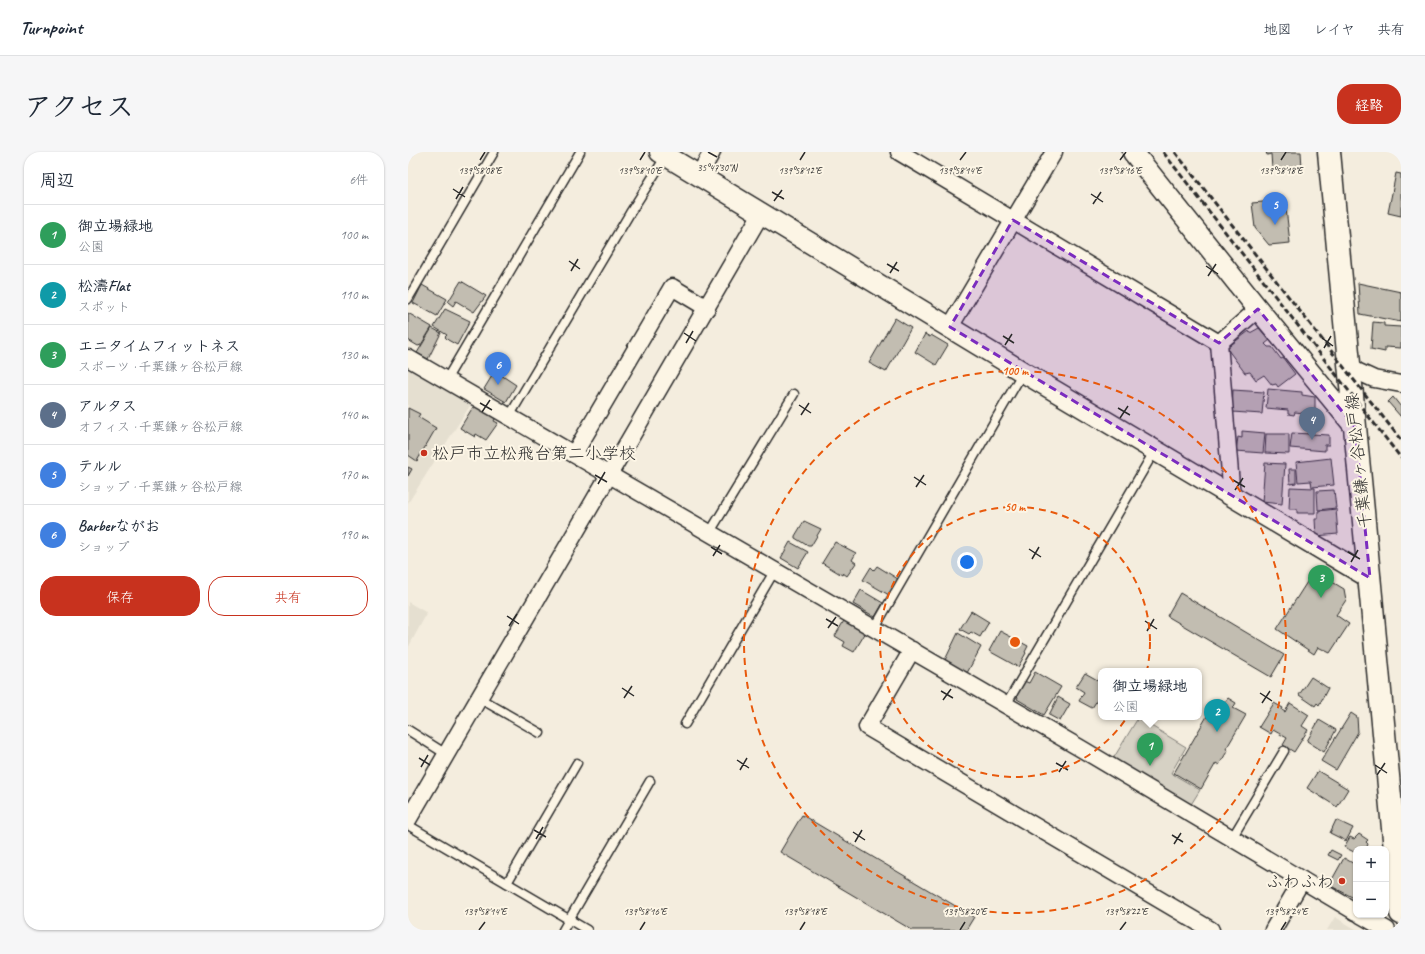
<!DOCTYPE html>
<html lang="ja">
<meta charset="utf-8">
<style>
:root{--surface:#fff;--page:#f6f6f7;--text:#1f2937;--muted:#747a83;--line:#e0e1e3;--accent:#c8321e}
body{margin:0;font-family:Caveat,"Klee One",sans-serif;background:var(--page);color:var(--text)}
.controls{position:absolute;right:12px;bottom:12px;display:grid;overflow:hidden;border-radius:8px;box-shadow:0 1px 3px #0004}
.controls button{width:36px;height:36px;display:grid;place-items:center;padding:0;border:0;border-bottom:1px solid var(--line);background:var(--surface);color:var(--text);font:20px sans-serif}
.you{position:absolute;left:559px;top:410px;width:14px;height:14px;margin:-10px;border:3px solid #fff;border-radius:50%;background:#1a73e8;box-shadow:0 0 0 6px #1a73e833}
.badge{display:grid;place-items:center;width:26px;height:26px;border-radius:50%;background:var(--accent);color:#fff;font-size:13px;font-weight:700}
.pin{position:absolute;translate:-50% -33px;filter:drop-shadow(0 1px 2px #0008)}
.pin::after{content:'';position:absolute;top:21px;width:14px;height:12px;background:inherit;clip-path:polygon(0 0,100% 0,50% 100%)}
.popup{position:absolute;left:690px;top:516px;width:104px;height:52px;box-sizing:border-box;display:grid;place-content:center;border-radius:8px;background:var(--surface);filter:drop-shadow(0 1px 3px #0005);font-size:13px;white-space:nowrap;color:var(--muted)}
.popup b{font-size:15px;color:var(--text)}
.popup::after{content:'';position:absolute;left:50%;top:100%;margin-left:-8px;border:8px solid transparent;border-top-color:var(--surface)}
.list{margin:0;padding:0;list-style:none}
h2{display:flex;justify-content:space-between;align-items:center;height:52px;margin:0;padding:0 16px;font-size:17px}
h2 small{font-size:13px;font-weight:400;color:var(--muted)}
.list li{display:grid;grid-template-columns:26px 1fr auto;gap:12px;align-items:center;box-sizing:border-box;height:60px;padding:0 16px;border-top:1px solid var(--line)}
.list b{display:block;font-size:15px;white-space:nowrap}
.list p{margin:0;font-size:13px;white-space:nowrap;color:var(--muted)}
.list em{font-size:13px;font-style:normal;color:var(--muted)}
.actions{display:flex;gap:8px;padding:12px 16px}
.actions a{flex:1;padding:9px 0;border:1px solid var(--accent);border-radius:16px;text-align:center;font-size:14px;color:var(--accent)}
.actions .main{background:var(--accent);color:#fff}
.map{position:relative;flex:none;width:993px;height:778px;overflow:hidden;border-radius:16px}
header{display:flex;align-items:center;gap:24px;box-sizing:border-box;height:56px;padding:0 20px;background:var(--surface);border-bottom:1px solid var(--line)}
header strong{font-size:19px}
nav{display:flex;gap:22px;margin-inline-start:auto;font-size:14px}
.intro{display:flex;align-items:center;justify-content:space-between;box-sizing:border-box;height:96px;padding:0 24px}
h1{margin:0;font-size:28px}
.button{padding:10px 18px;border-radius:16px;background:var(--accent);color:#fff;font-size:14px;font-weight:700}
main{display:flex;gap:24px;padding:0 24px}
aside{flex:1;background:var(--surface);border-radius:16px;box-shadow:0 1px 3px #0004}
.map>svg:first-child{display:block}
.built{fill:#e5dfd0}
.green{fill:#d6d1c4;stroke:#807e78}
.building{fill:#c2bdb1;stroke:#2b2b2b}
.lines{fill:none;stroke-linecap:round;stroke-linejoin:round}
.service-casing{stroke:#2b2b2b;stroke-width:11}
.minor-casing{stroke:#2b2b2b;stroke-width:19}
.tertiary-casing{stroke:#2b2b2b;stroke-width:23}
.primary-casing{stroke:#2b2b2b;stroke-width:25}
.service{stroke:#fcf5e5;stroke-width:8}
.minor{stroke:#fcf5e5;stroke-width:16}
.tertiary{stroke:#fcf5e5;stroke-width:20}
.primary{stroke:#fcf5e5;stroke-width:22}
.rail{stroke:#2b2b2b;stroke-width:3;stroke-dasharray:6 3;stroke-linecap:butt}
.marked{fill:#7b2cbf;fill-opacity:0.2;stroke:#7b2cbf;stroke-width:3;stroke-dasharray:8 5;stroke-linejoin:round}
.ticks{fill:none;stroke:#2b2b2b;stroke-width:1.5}
.ring{fill:none;stroke:#e8590c;stroke-width:2;stroke-dasharray:7 5}
.poi-dot{fill:#c8321e;stroke:#fcf5e5;stroke-width:1.5}
.labels{text-anchor:middle;stroke-width:4;stroke-linejoin:round;paint-order:stroke}
.poi-label{font-size:17px;fill:#2b2b2b;stroke:#fcf5e5;text-anchor:start}
.street-label{font-size:17px;fill:#2b2b2b;stroke:#fcf5e5}
.ticks-label{font-size:10px;text-anchor:middle;fill:#2b2b2b;stroke:#fcf5e5;stroke-width:4;stroke-linejoin:round;paint-order:stroke}
.centre{fill:#e8590c;stroke:#fcf5e5;stroke-width:2}
.ring-label{font-size:12px;text-anchor:middle;font-weight:bold;fill:#e8590c;stroke:#fcf5e5;stroke-width:4;stroke-linejoin:round;paint-order:stroke}
</style>
<header>
<strong>Turnpoint</strong>
<nav><a>地図</a><a>レイヤ</a><a>共有</a></nav>
</header>
<div class="intro"><h1>アクセス</h1><a class="button">経路</a></div>
<main>
<aside>
<h2>周辺<small>6件</small></h2>
<ul class="list">
<li><span class="badge" style="background:#2e9e5b">1</span><div><b>御立場緑地</b><p>公園</p></div><em>100 m</em></li>
<li><span class="badge" style="background:#0f9aa8">2</span><div><b>松濤Flat</b><p>スポット</p></div><em>110 m</em></li>
<li><span class="badge" style="background:#2e9e5b">3</span><div><b>エニタイムフィットネス</b><p>スポーツ · 千葉鎌ヶ谷松戸線</p></div><em>130 m</em></li>
<li><span class="badge" style="background:#5c6f8a">4</span><div><b>アルタス</b><p>オフィス · 千葉鎌ヶ谷松戸線</p></div><em>140 m</em></li>
<li><span class="badge" style="background:#3f7fe0">5</span><div><b>テルル</b><p>ショップ · 千葉鎌ヶ谷松戸線</p></div><em>170 m</em></li>
<li><span class="badge" style="background:#3f7fe0">6</span><div><b>Barberながお</b><p>ショップ</p></div><em>190 m</em></li>
</ul>
<div class="actions"><a class="main">保存</a><a>共有</a></div>
</aside>
<div class="map">
<svg width="993" height="778" viewBox="0 0 993 778">
<rect width="100%" height="100%" fill="#f4edde"/>
<filter id="ink" filterUnits="userSpaceOnUse"><feTurbulence type="fractalNoise" baseFrequency=".025" numOctaves="2"/><feDisplacementMap in="SourceGraphic" scale="8" xChannelSelector="R" yChannelSelector="G"/><feConvolveMatrix kernelMatrix="1 2 1 2 8 2 1 2 1" color-interpolation-filters="sRGB"/></filter>
<g filter="url(#ink)">
<!-- built -->
<g class="built">
<polygon points="0,215 63,252 0,351"/>
<polygon points="0,450 19,461 0,496"/>
<polygon points="927,765 949,778 919,778"/>
</g>
<!-- green -->
<polygon class="green" points="730,566 778,595 763,621 792,638 782,654 705,607"/>
<!-- building -->
<g class="building">
<polygon points="858,0 893,0 894,16 864,17 863,2 859,3"/>
<polygon points="988,21 993,22 993,64 980,61"/>
<polygon points="877,48 882,91 861,93 847,76 844,51"/>
<polygon points="53,129 78,144 66,160 48,149 45,154 40,150"/>
<polygon points="950,131 993,140 993,170 952,162"/>
<polygon points="14,133 39,147 29,164 5,151"/>
<polygon points="37,157 62,169 49,193 40,188 37,185 39,183 26,175"/>
<polygon points="0,161 24,175 13,193 10,194 0,188"/>
<polygon points="487,166 503,176 478,220 461,211"/>
<polygon points="965,170 976,171 976,174 993,175 993,196 977,195 977,200 963,197"/>
<polygon points="24,176 33,181 20,207 9,201"/>
<polygon points="851,176 862,188 857,192 860,195 864,195 873,207 875,206 887,222 870,235 868,232 864,233 856,223 848,228 842,220 837,221 820,198 820,195 841,179 842,181"/>
<polygon points="517,182 522,185 523,183 540,193 528,213 507,200"/>
<polygon points="87,219 108,233 98,250 76,237"/>
<polygon points="860,237 894,240 894,243 907,245 907,260 905,260 904,262 887,260 886,263 880,262 880,258 858,256"/>
<polygon points="825,238 856,240 854,262 824,260"/>
<polygon points="985,245 993,255 993,265 980,250"/>
<polygon points="69,253 88,265 86,269 90,271 78,288 68,282 67,285 52,276 65,255 67,256"/>
<polygon points="0,256 12,262 10,265 28,276 9,309 0,303"/>
<polygon points="834,279 857,281 855,301 828,299 830,285 834,286"/>
<polygon points="884,281 921,283 921,293 917,293 917,299 882,296"/>
<polygon points="858,282 881,282 881,302 857,301"/>
<polygon points="923,306 926,333 904,335 903,329 890,330 888,310"/>
<polygon points="857,311 877,312 874,352 854,350"/>
<polygon points="0,315 4,317 0,324"/>
<polygon points="881,317 888,317 888,331 882,332"/>
<polygon points="882,335 907,336 907,361 889,361 889,357 881,357"/>
<polygon points="926,338 928,356 910,358 909,339"/>
<polygon points="928,357 930,382 908,384 907,367 910,367 910,359"/>
<polygon points="396,369 413,377 403,394 400,394 387,386 387,384"/>
<polygon points="382,390 400,400 390,416 373,406"/>
<polygon points="427,390 448,401 444,408 448,411 439,424 435,421 434,423 414,411"/>
<polygon points="469,414 490,427 481,443 455,428 463,415 466,418"/>
<polygon points="906,419 936,437 938,448 928,463 941,472 922,501 910,495 906,502 869,477"/>
<polygon points="453,438 475,451 467,465 445,452"/>
<polygon points="772,441 876,503 863,525 759,464"/>
<polygon points="563,459 581,470 572,485 563,480 561,482 552,477"/>
<polygon points="437,467 458,480 446,500 435,494 437,490 427,484"/>
<polygon points="592,479 620,494 617,500 618,501 610,515 581,499"/>
<polygon points="550,481 573,495 559,521 537,508"/>
<polygon points="627,520 653,535 636,563 609,547 610,545 608,543 616,529 621,531"/>
<polygon points="677,521 693,530 693,542 684,556 671,549 676,540 668,535"/>
<polygon points="903,525 920,536 911,553 909,551 907,554 891,543"/>
<polygon points="650,545 662,552 652,569 641,563"/>
<polygon points="820,546 828,551 825,556 838,563 818,597 820,598 811,613 808,611 793,637 766,621 809,547 816,551"/>
<polygon points="866,551 875,556 874,558 877,560 882,551 901,563 894,574 900,578 886,600 875,593 879,586 865,578 863,582 851,575"/>
<polygon points="943,561 949,565 950,580 928,618 913,609"/>
<polygon points="911,568 928,578 916,600 899,589"/>
<polygon points="910,619 940,637 929,655 899,636"/>
<polygon points="394,663 566,765 558,778 504,778 372,700"/>
<polygon points="928,668 945,676 938,689 922,681"/>
<polygon points="951,682 960,688 958,690 960,692 958,697 948,697 948,701 936,695 942,685 946,687"/>
<polygon points="923,698 933,703 930,708 920,703"/>
<polygon points="936,706 948,713 948,742 946,746 921,733"/>
</g>
<g class="lines">
<defs>
<g id="service">
<polyline points="0,1 1,0"/>
<polyline points="0,147 86,0"/>
<polyline points="38,228 172,0"/>
<polyline points="102,263 222,61 258,4"/>
<polyline points="302,380 386,242"/>
<polyline points="466,477 615,220"/>
<polyline points="71,546 132,581"/>
<polyline points="598,553 747,298"/>
<polyline points="277,572 367,418"/>
<polyline points="0,578 38,602"/>
<polyline points="0,673 179,778"/>
<polyline points="824,686 876,599"/>
<polyline points="99,731 169,611"/>
<polyline points="155,778 242,629"/>
</g>
<g id="minor">
<polyline points="491,0 811,191 850,157"/>
<polyline points="291,23 304,0"/>
<polyline points="542,175 646,0"/>
<polyline points="811,191 824,345"/>
<polyline points="0,206 672,596 948,760"/>
<polyline points="942,216 966,227 993,232"/>
<polyline points="166,302 264,135 299,156"/>
<polyline points="504,498 459,575 803,778"/>
<polyline points="0,668 354,60"/>
<polyline points="953,763 979,778"/>
<polyline points="865,778 894,728"/>
</g>
<g id="tertiary">
<polyline points="252,0 615,220 962,426"/>
<polyline points="725,0 850,157 947,275"/>
</g>
<polyline id="primary" points="921,0 993,761"/>
</defs>
<!-- service casing -->
<use href="#service" class="service-casing"/>
<!-- minor casing -->
<use href="#minor" class="minor-casing"/>
<!-- tertiary casing -->
<use href="#tertiary" class="tertiary-casing"/>
<!-- primary casing -->
<use href="#primary" class="primary-casing"/>
<!-- service -->
<use href="#service" class="service"/>
<!-- minor -->
<use href="#minor" class="minor"/>
<!-- tertiary -->
<use href="#tertiary" class="tertiary"/>
<!-- primary -->
<use href="#primary" class="primary"/>
<!-- rail -->
<g class="rail">
<polyline points="755,0 993,306"/>
<polyline points="767,0 993,288"/>
</g>
</g>
</g>
<!-- marked area -->
<path class="marked" d="M605 68 811 191 850 157 947 275 962 426 542 175Z"/>
<!-- ticks -->
<path class="ticks" d="M300 0 309 5M72 8 77 0M232 8 237 0M392 8 397 0M552 8 558 0M712 8 718 0M873 8 878 0M45 37 57 45M364 40 376 47M683 42 695 50M48 47 55 35M366 49 374 38M685 52 693 40M161 109 172 117M479 112 491 119M798 114 810 122M163 119 170 107M482 121 489 110M800 124 808 112M276 181 288 189M595 184 606 191M914 186 925 194M278 191 285 179M597 193 604 182M916 196 923 184M72 251 84 258M391 253 403 261M710 256 722 263M74 260 82 248M393 263 401 251M712 266 720 254M187 323 199 330M506 325 518 333M825 328 837 335M190 332 197 320M508 335 516 323M827 338 835 326M303 395 314 402M621 397 633 405M940 400 952 407M305 404 312 393M624 407 631 395M943 410 950 398M99 464 111 472M418 467 430 474M737 469 749 477M101 474 109 462M420 476 428 465M739 479 746 467M214 536 226 544M533 539 545 546M852 541 864 549M216 546 224 534M535 548 543 537M854 551 862 539M11 606 22 613M329 608 341 616M648 611 660 618M967 613 979 621M13 615 20 603M332 618 339 606M651 620 658 609M969 623 977 611M126 678 138 685M445 680 457 688M764 683 775 690M128 687 135 675M447 690 454 678M766 692 773 681M71 778 77 770M232 778 237 770M392 778 397 770M552 778 557 770M712 778 718 770M873 778 878 770"/>
<!-- distance rings -->
<g class="ring">
<circle cx="607" cy="490" r="135"/>
<circle cx="607" cy="490" r="271"/>
</g>
<!-- markers -->
<g class="poi-dot">
<circle cx="16" cy="301" r="4"/>
<circle cx="934" cy="729" r="4"/>
</g>
<g class="labels">
<!-- poi labels -->
<g class="poi-label">
<text x="24" y="307">松戸市立松飛台第二小学校</text>
<text x="926" y="735" text-anchor="end">ふわふわ</text>
</g>
<!-- street labels -->
<g class="street-label">
<text transform="translate(950 309) rotate(-96)" y="6">千葉鎌ヶ谷松戸線</text>
</g>
</g>
<g class="ticks-label">
<text x="309" y="19">35°47'30"N</text>
<text x="72" y="22">139°58'08"E</text>
<text x="232" y="22">139°58'10"E</text>
<text x="392" y="22">139°58'12"E</text>
<text x="552" y="22">139°58'14"E</text>
<text x="712" y="22">139°58'16"E</text>
<text x="873" y="22">139°58'18"E</text>
<text x="77" y="763">139°58'14"E</text>
<text x="237" y="763">139°58'16"E</text>
<text x="397" y="763">139°58'18"E</text>
<text x="557" y="763">139°58'20"E</text>
<text x="718" y="763">139°58'22"E</text>
<text x="878" y="763">139°58'24"E</text>
</g>
<circle cx="607" cy="490" r="6" class="centre"/>
<g class="ring-label">
<text x="607" y="223">100 m</text>
<text x="607" y="359">50 m</text>
</g>
</svg>
<div class="controls">
<button>+</button>
<button>−</button>
</div>
<div class="you"></div>
<div class="pin badge" style="left:742px;top:614px;background:#2e9e5b">1</div>
<div class="popup"><b>御立場緑地</b>公園</div>
<div class="pin badge" style="left:809px;top:580px;background:#0f9aa8">2</div>
<div class="pin badge" style="left:913px;top:446px;background:#2e9e5b">3</div>
<div class="pin badge" style="left:904px;top:288px;background:#5c6f8a">4</div>
<div class="pin badge" style="left:867px;top:73px;background:#3f7fe0">5</div>
<div class="pin badge" style="left:90px;top:233px;background:#3f7fe0">6</div>
</div>
</main>
